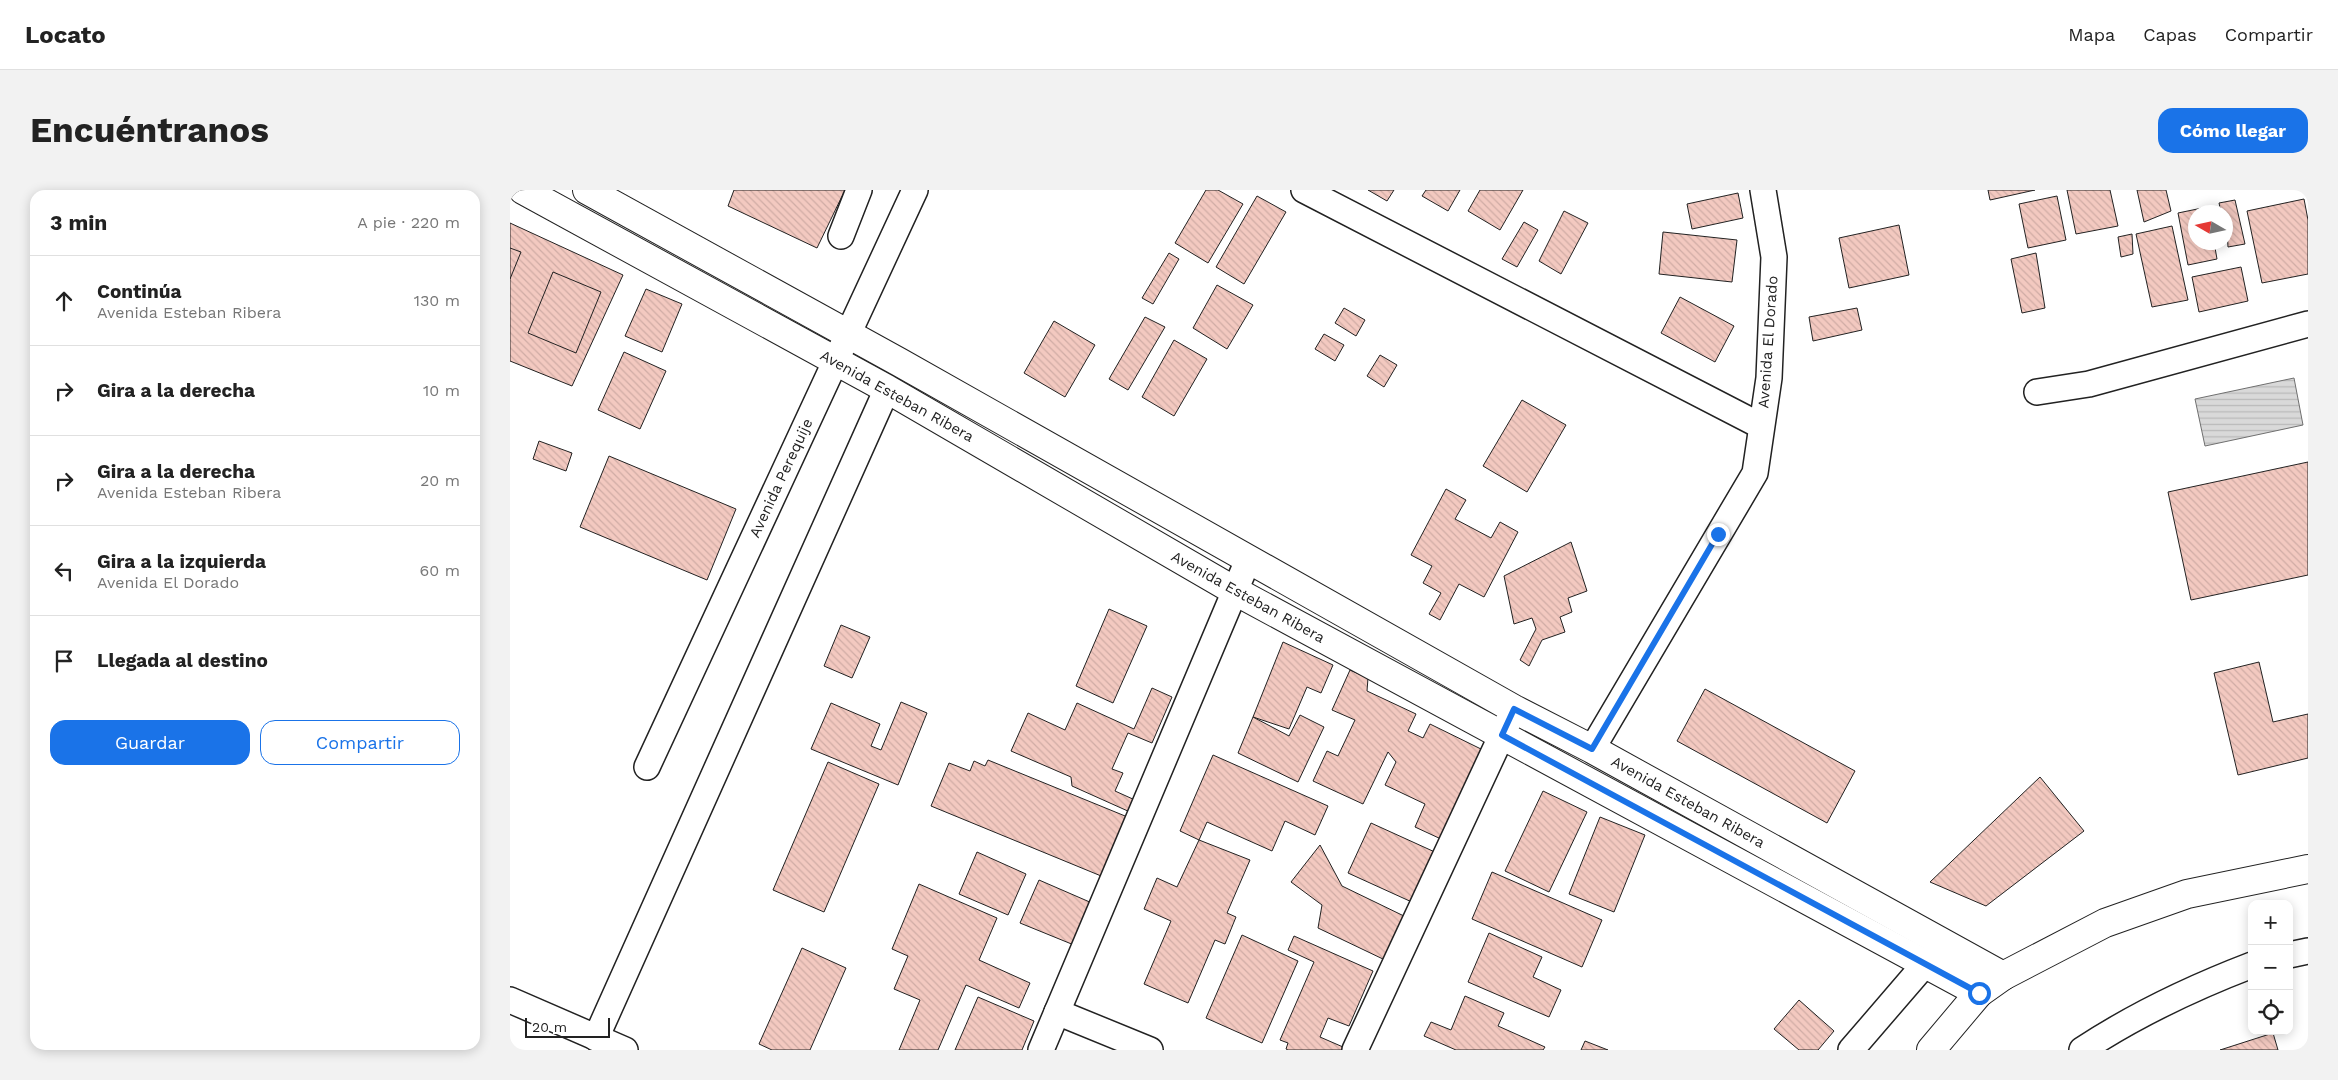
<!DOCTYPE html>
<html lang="es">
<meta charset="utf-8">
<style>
:root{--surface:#fff;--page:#f2f2f2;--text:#222;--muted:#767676;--line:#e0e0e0;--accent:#1a73e8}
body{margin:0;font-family:"Work Sans",sans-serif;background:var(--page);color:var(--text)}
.controls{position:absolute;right:15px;bottom:15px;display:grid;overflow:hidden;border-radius:10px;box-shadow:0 2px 12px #0003}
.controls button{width:45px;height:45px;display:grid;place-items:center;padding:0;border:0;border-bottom:1px solid var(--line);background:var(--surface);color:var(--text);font:25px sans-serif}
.compass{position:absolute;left:1678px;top:15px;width:45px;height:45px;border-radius:50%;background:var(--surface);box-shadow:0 2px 12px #0003;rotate:279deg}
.scale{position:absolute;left:15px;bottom:12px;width:85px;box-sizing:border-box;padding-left:5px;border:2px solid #222;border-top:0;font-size:14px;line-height:18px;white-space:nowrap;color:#222;-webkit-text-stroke:4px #fff;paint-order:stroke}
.stop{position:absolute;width:15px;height:15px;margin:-11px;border:4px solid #1a73e8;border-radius:50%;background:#fff}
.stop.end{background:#1a73e8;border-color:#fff;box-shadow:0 1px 5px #0008}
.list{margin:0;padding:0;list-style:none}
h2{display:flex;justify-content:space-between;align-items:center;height:65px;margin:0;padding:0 20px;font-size:21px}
h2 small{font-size:16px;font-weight:400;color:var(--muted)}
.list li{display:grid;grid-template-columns:32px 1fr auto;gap:15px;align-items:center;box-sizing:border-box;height:90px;padding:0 20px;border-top:1px solid var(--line)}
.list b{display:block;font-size:19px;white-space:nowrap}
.list p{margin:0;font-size:16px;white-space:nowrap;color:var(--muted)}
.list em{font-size:16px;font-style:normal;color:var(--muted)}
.actions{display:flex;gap:10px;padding:15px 20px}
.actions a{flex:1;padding:11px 0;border:1px solid var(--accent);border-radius:15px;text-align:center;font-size:18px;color:var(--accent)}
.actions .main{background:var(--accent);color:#fff}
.icon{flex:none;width:28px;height:28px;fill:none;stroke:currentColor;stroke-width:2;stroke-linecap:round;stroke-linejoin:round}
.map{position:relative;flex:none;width:1798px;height:860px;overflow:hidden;border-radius:15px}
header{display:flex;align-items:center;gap:30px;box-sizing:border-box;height:70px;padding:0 25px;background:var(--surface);border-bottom:1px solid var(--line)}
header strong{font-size:24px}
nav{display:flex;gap:28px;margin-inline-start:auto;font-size:18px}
.intro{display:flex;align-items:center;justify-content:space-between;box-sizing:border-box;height:120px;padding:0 30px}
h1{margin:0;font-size:35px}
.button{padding:12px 22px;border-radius:15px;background:var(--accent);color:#fff;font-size:18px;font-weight:700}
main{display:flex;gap:30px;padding:0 30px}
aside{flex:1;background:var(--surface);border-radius:15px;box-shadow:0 2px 12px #0003}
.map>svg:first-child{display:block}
.water{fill:url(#water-rules);stroke:#6f6f6f}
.building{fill:url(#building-back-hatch);stroke:#222}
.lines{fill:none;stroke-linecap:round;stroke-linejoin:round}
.street-casing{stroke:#222;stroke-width:28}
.secondary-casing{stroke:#222;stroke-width:30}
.highway-casing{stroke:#222;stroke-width:30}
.street{stroke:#fff;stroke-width:25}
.secondary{stroke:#fff;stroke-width:28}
.highway{stroke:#fff;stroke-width:28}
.route{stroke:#1a73e8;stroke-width:6}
.labels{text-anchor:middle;stroke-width:4;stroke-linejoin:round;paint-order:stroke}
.street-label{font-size:15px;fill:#222;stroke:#fff}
</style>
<header>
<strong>Locato</strong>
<nav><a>Mapa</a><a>Capas</a><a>Compartir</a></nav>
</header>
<div class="intro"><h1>Encuéntranos</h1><a class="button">Cómo llegar</a></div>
<main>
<aside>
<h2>3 min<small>A pie · 220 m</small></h2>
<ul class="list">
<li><svg class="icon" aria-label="ahead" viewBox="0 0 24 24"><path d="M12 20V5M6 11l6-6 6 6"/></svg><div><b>Continúa</b><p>Avenida Esteban Ribera</p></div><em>130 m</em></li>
<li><svg class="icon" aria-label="right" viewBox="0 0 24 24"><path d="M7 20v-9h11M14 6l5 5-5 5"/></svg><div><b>Gira a la derecha</b></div><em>10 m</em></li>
<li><svg class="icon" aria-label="right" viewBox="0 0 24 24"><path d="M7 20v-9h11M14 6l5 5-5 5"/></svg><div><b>Gira a la derecha</b><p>Avenida Esteban Ribera</p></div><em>20 m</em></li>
<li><svg class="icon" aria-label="left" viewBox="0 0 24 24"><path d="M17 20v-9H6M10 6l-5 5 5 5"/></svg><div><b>Gira a la izquierda</b><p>Avenida El Dorado</p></div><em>60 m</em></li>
<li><svg class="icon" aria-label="arrive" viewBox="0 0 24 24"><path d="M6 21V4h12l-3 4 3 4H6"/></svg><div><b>Llegada al destino</b></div></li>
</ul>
<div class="actions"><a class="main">Guardar</a><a>Compartir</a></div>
</aside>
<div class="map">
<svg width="1798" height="860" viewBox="0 0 1798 860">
<defs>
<pattern id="water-rules" width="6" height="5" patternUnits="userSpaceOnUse" patternTransform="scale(1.25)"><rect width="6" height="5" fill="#d9d9d9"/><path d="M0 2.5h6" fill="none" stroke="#bababa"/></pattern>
<pattern id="building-back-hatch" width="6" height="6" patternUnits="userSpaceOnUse" patternTransform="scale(1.25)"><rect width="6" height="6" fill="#f3c9c0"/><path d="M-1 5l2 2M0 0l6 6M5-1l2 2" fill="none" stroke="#d0aca5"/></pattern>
</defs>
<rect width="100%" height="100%" fill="#fff"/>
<!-- water -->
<polygon class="water" points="1784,188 1793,235 1695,256 1685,209"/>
<!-- building -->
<g class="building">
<polygon points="224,0 335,0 307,58 218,16"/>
<polygon points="696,0 708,0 733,14 698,73 665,53"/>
<polygon points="858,0 884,0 877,11"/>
<polygon points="916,0 950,0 938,21 912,6"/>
<polygon points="970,0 1013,0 990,40 958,21"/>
<polygon points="1478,0 1525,0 1480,10"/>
<polygon points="1557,0 1600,0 1608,36 1566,44"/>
<polygon points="1627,0 1656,0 1661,21 1634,32"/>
<polygon points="1228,3 1233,28 1182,39 1177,14"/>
<polygon points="747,6 776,22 734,94 706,77"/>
<polygon points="1547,6 1556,50 1518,58 1509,14"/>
<polygon points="1794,9 1798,30 1798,84 1752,93 1737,21"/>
<polygon points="1725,10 1735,54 1718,57 1716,22 1711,22 1709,13"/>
<polygon points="1697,17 1698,22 1686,22 1686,52 1704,52 1707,69 1678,75 1668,23"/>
<polygon points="1054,21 1078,33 1051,84 1029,71"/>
<polygon points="1014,32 1028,40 1007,77 992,69"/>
<polygon points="0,33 113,85 62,196 0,171"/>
<polygon points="1389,35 1399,85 1339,98 1329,48"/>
<polygon points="1662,36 1678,110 1642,117 1626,44"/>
<polygon points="1153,42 1227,50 1222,92 1149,84"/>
<polygon points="1622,44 1623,64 1611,67 1608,47"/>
<polygon points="0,58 11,62 0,89"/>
<polygon points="659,63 669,69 643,114 632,108"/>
<polygon points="1526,63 1535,118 1512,123 1501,69"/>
<polygon points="1731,77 1738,111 1689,122 1682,87"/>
<polygon points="43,82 91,102 66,163 18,143"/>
<polygon points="707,95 743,115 717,159 683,138"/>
<polygon points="136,99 172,114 152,162 115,146"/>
<polygon points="1170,107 1224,136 1205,172 1151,143"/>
<polygon points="834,118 855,130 846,146 825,133"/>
<polygon points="1347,118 1352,140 1303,151 1299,127"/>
<polygon points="635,127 655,137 618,200 599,189"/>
<polygon points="544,131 585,155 555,207 514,183"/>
<polygon points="814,144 834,155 825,171 805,159"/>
<polygon points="664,150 697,169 664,226 632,207"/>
<polygon points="114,162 156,181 130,239 88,220"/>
<polygon points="870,165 887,175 874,197 857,186"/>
<polygon points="1012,210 1056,235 1017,302 973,276"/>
<polygon points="29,251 62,263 56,281 23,269"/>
<polygon points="99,266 226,319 197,390 70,337"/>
<polygon points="1798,272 1798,385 1681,410 1658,302"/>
<polygon points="936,299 956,310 945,329 981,348 990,332 1008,342 974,407 949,394 930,430 919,424 931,403 913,393 922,376 901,365"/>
<polygon points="1061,352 1077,401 1058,408 1062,422 1050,427 1055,442 1032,450 1019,476 1010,470 1026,439 1022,428 1004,434 994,386"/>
<polygon points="599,419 637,436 603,513 566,496"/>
<polygon points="331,435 360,447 342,488 314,476"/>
<polygon points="773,452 823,475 811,503 797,497 779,539 743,527"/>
<polygon points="1749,472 1763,532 1798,524 1798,568 1728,585 1704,483"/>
<polygon points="840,480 858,488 857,501 906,524 898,541 913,548 920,534 973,560 931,649 905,637 915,614 875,595 886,572 878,562 853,614 803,591 817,561 828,566 845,530 822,520"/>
<polygon points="642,498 662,507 642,553 618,543 602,579 613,583 605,601 625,610 620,622 562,596 561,587 501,561 518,523 555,540 567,513 624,539"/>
<polygon points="1195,499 1345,581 1317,633 1167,551"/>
<polygon points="391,512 417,523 388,595 301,559 321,513 370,534 361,556 371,560"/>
<polygon points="790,525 814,537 788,592 728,563 743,527 779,546"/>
<polygon points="703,565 818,616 805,645 775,631 762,661 697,632 689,650 670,641"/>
<polygon points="478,570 620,628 596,688 421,616 439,573 460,581 464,571 475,576"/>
<polygon points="318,572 369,594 314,722 263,700"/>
<polygon points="1530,587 1574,641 1476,716 1420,692"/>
<polygon points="1033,601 1077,622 1039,702 995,681"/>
<polygon points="1090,627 1135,645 1104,722 1059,704"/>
<polygon points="861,633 927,663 904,713 838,683"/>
<polygon points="689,650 740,670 717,723 726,727 715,754 705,750 678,813 634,794 661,731 634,719 647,688 667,697"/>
<polygon points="810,655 832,696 896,727 875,770 808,738 812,715 781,692"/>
<polygon points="467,662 516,684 498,725 449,704"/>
<polygon points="982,682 1092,730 1072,777 962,729"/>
<polygon points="529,690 582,713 564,755 510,733"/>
<polygon points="409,694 487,728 469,770 520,793 509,818 456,795 428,860 389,860 410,810 384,799 398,766 382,759"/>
<polygon points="979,743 1032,767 1023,787 1051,800 1039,827 958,792"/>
<polygon points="732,745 788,771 752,853 696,828"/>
<polygon points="784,746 863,781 839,836 818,828 810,847 833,857 832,860 778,860 776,859 778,853 770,850 804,772 778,760"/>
<polygon points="292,758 336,778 300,860 262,860 249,854"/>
<polygon points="955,806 994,823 988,836 1035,857 1033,860 946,860 914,846 921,832 941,840"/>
<polygon points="468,807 524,831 512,860 445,860"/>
<polygon points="1289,810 1324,841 1308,860 1289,860 1264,839"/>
<polygon points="1763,843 1768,860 1710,860"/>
<polygon points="1075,851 1098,860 1071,860"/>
</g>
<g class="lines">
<defs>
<g id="street">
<polyline points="794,0 1251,236"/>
<polyline points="331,46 349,0"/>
<polyline points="1527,202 1579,194 1798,134"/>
<polyline points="1082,559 1245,283 1259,188 1264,67 1253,0"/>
<polyline points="137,577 405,0"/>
<polyline points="1779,765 1798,761"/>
<polyline points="0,810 115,860"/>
<polyline points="547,822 640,860"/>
<polyline points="86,848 377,199"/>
<polyline points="531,860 738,370"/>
<polyline points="845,860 1004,519"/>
<polyline points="1341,860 1415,774"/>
<path d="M1572 860C1625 825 1682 798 1742 775"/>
</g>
<g id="secondary">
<polyline points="13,0 377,199 725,401 1469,803"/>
<polyline points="77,0 389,172 1004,519 1082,559 1493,786"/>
</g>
<polyline id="highway" points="1421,860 1469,803 1493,786 1595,733 1677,704 1798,679"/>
</defs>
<!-- street casing -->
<use href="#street" class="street-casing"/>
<!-- secondary casing -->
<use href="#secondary" class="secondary-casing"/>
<!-- highway casing -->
<use href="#highway" class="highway-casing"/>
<!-- street -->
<use href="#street" class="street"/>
<!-- secondary -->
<use href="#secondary" class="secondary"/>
<!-- highway -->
<use href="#highway" class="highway"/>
</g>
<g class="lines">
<!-- route -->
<polyline class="route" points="1208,344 1082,559 1004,519 992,545 1469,803"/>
</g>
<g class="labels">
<!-- street labels -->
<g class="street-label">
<text transform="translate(1258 152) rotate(-86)" y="5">Avenida El Dorado</text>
<text transform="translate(387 206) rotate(29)" y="5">Avenida Esteban Ribera</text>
<text transform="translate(271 288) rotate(-65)" y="5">Avenida Perequije</text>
<text transform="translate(738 407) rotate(29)" y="5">Avenida Esteban Ribera</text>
<text transform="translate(1178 612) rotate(29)" y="5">Avenida Esteban Ribera</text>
</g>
</g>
</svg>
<div class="controls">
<button>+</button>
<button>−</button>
<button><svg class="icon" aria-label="locate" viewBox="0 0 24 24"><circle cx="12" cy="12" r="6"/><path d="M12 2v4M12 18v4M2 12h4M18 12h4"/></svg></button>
</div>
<svg class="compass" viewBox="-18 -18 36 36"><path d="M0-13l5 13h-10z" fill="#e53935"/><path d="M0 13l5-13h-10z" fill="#767676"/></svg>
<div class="scale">20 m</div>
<div class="stop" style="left:1469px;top:803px"></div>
<div class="stop end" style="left:1208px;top:344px"></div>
</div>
</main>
